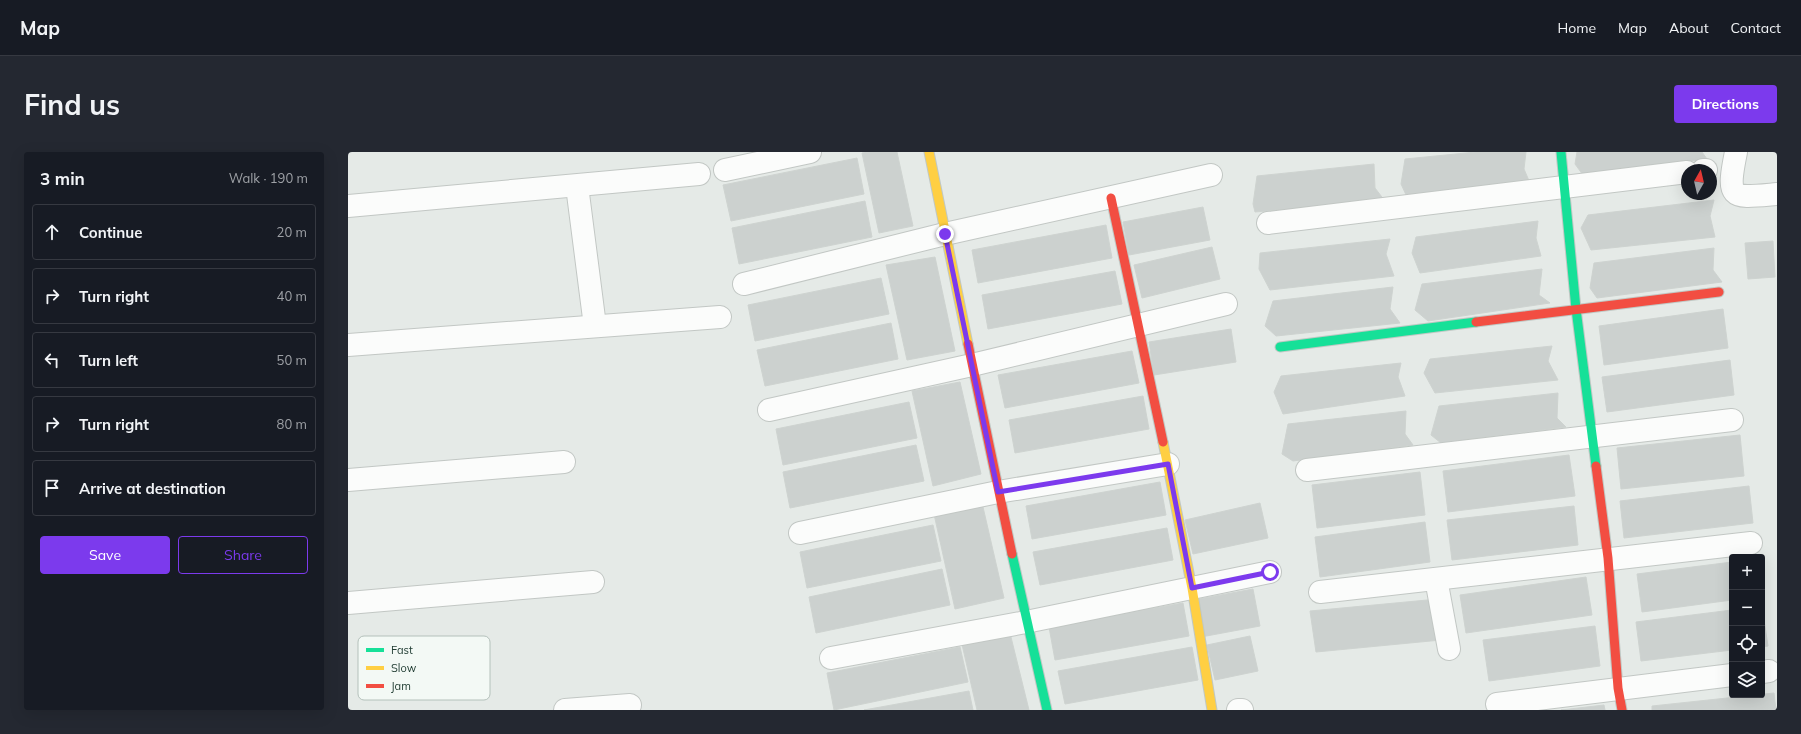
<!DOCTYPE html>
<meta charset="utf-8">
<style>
:root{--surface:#171b24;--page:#242831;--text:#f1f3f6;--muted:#9ea1a6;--line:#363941;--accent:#7c3aed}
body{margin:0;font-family:Mulish,sans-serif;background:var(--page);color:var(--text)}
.controls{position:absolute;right:12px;bottom:12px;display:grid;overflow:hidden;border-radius:4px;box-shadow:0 4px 16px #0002}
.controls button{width:36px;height:36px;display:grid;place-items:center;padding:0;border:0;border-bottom:1px solid var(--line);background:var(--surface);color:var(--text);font:20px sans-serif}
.compass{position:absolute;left:1333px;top:12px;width:36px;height:36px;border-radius:50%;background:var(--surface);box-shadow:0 4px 16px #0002;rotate:8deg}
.stop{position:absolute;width:12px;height:12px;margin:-9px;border:3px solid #7c3aed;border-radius:50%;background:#fff}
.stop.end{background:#7c3aed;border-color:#fff;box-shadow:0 1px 4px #0008}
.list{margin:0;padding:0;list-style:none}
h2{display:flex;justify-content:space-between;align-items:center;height:52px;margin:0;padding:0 16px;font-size:17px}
h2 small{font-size:13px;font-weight:400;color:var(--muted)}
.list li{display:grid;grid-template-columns:26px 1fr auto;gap:12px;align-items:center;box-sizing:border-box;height:56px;margin:0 8px 8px;padding:0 8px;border:1px solid var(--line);border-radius:4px}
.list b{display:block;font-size:15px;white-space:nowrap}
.list em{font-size:13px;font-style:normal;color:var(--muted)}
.actions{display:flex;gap:8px;padding:12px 16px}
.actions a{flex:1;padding:9px 0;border:1px solid var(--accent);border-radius:4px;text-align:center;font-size:14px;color:var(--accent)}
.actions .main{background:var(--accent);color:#fff}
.icon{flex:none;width:22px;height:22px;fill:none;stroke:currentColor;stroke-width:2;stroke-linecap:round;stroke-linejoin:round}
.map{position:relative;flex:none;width:1429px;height:558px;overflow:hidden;border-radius:4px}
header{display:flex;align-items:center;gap:24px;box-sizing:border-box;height:56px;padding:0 20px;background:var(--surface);border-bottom:1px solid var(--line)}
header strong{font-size:19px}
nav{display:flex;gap:22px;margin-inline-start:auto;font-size:14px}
.intro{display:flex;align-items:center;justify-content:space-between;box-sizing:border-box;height:96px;padding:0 24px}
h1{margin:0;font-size:28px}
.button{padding:10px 18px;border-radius:4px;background:var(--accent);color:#fff;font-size:14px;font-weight:700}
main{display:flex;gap:24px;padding:0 24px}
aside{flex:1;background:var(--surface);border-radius:4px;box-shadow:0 4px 16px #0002}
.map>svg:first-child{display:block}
.building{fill:#ccd1cf;stroke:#ced3d0}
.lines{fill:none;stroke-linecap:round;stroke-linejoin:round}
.street-casing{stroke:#c2c7c4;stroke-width:24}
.fast-casing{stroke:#c0c8c4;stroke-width:11}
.slow-casing{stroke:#c0c8c4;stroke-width:11}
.jam-casing{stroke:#c0c8c4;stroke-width:11}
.street{stroke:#fbfcfb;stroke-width:22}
.fast{stroke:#16e098;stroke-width:9}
.slow{stroke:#ffcf43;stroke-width:9}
.jam{stroke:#f24e42;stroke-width:9}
.route{stroke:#7c3aed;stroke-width:5}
.key{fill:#f3f9f5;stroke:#b4c1bb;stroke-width:1}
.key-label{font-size:11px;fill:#223e34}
</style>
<header>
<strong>Map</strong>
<nav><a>Home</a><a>Map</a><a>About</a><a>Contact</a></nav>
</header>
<div class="intro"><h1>Find us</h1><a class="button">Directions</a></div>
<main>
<aside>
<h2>3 min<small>Walk · 190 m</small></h2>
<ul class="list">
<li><svg class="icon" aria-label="ahead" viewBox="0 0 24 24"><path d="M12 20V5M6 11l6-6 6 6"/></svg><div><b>Continue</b></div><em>20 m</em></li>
<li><svg class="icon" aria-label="right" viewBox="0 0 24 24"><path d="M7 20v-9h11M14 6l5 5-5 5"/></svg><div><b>Turn right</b></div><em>40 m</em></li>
<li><svg class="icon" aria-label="left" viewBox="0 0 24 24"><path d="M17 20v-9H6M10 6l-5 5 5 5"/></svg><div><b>Turn left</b></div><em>50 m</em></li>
<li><svg class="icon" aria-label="right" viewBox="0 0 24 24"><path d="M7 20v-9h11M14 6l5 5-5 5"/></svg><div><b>Turn right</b></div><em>80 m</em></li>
<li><svg class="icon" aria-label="arrive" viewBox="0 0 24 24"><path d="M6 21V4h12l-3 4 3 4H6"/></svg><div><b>Arrive at destination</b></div></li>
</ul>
<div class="actions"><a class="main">Save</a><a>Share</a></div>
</aside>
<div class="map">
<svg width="1429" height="558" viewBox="0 0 1429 558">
<rect width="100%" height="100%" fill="#e5eae7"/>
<!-- building -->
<g class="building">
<polygon points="521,0 549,0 565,74 531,81 514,1"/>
<polygon points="1128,0 1178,0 1176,17 1182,31 1059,45 1053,32 1057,7"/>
<polygon points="1229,0 1354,0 1359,7 1235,23 1227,12"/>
<polygon points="509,6 516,42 383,69 375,33"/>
<polygon points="1026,12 1027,36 1037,49 907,60 905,52 909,24"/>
<polygon points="1366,48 1362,64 1367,85 1243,98 1233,76 1240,63"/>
<polygon points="517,49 524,85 391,112 384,76"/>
<polygon points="855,55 862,88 781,103 775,70"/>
<polygon points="1190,69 1188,86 1193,104 1072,121 1064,101 1068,85"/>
<polygon points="758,73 764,106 630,131 624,98"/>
<polygon points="1042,87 1038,102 1046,124 922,138 911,117 912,101"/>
<polygon points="1425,89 1427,125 1400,127 1397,91"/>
<polygon points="864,95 872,127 794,146 786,113"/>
<polygon points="1366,96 1365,118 1374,130 1249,146 1242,136 1246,111"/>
<polygon points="587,105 607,199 559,208 538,113"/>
<polygon points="1194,117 1191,143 1202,151 1080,169 1067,158 1074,132"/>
<polygon points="767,119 774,152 640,177 634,143"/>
<polygon points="533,126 541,162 407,189 400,153"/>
<polygon points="1045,135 1042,157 1052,171 928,184 917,174 925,149"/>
<polygon points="1375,157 1380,196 1256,213 1251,174"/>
<polygon points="543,171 550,207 417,234 409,198"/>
<polygon points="883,177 888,210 806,223 801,190"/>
<polygon points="1204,194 1200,209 1210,228 1087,241 1076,221 1082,207"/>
<polygon points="784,199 791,231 657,256 650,223"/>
<polygon points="1382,208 1386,243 1259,260 1254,225"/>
<polygon points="1053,211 1050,225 1057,244 935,262 926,240 933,224"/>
<polygon points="612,230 633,322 585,334 564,239"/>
<polygon points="1210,241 1209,266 1218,275 1093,291 1083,283 1091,254"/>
<polygon points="795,244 801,277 667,301 661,268"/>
<polygon points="561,250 569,286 435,313 428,277"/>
<polygon points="1058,259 1057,282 1065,293 945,309 934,302 940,272"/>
<polygon points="1392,283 1396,324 1273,337 1269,296"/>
<polygon points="568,293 576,329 442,356 435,320"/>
<polygon points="1221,303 1227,344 1100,360 1095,319"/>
<polygon points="1072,320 1077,363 969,376 964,333"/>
<polygon points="812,330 818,363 684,387 678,354"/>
<polygon points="1401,334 1405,371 1276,386 1272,349"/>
<polygon points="912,351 920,386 845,402 837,368"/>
<polygon points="1226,354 1230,393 1104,408 1099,368"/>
<polygon points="635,355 656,446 607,457 586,362"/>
<polygon points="1077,370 1082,410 972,425 967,385"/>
<polygon points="585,373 593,409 459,436 452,400"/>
<polygon points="819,376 825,408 692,433 685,400"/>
<polygon points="1384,410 1384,448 1294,460 1289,422"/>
<polygon points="594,417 602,453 468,481 461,445"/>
<polygon points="1238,425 1244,463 1118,481 1112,443"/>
<polygon points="905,437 912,474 853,485 846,448"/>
<polygon points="1090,447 1093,488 968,500 962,459"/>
<polygon points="835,451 841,484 707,508 701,475"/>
<polygon points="1414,455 1420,494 1414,495"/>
<polygon points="1384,458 1384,498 1293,509 1288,470"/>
<polygon points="1247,474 1252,514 1141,529 1135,488"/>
<polygon points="661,477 681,558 629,558 613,488"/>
<polygon points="902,484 910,519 867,528 859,493"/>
<polygon points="612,495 620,530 486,558 479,521"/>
<polygon points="844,495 850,528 717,552 710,519"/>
<polygon points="621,539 625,558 516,558"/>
<polygon points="1426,541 1428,558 1304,558 1304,554"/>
<polygon points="1256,553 1257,558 1213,558"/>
</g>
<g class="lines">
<defs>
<g id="street">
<path d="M1388 0C1378 49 1383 46 1429 42"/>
<polyline points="377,18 462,0"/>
<polyline points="1355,18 1358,18"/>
<polyline points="229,34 247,174"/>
<polyline points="0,54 351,22"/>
<polyline points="920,71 1339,20"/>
<polyline points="396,132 597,82 863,23"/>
<polyline points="0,193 372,165"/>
<polyline points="421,258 624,213 878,152"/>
<polyline points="959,318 1384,268"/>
<polyline points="0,328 216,310"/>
<polyline points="452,381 650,340 820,312"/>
<polyline points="1088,427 1101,497"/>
<polyline points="972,440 1403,391"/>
<polyline points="0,451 245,430"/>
<polyline points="483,506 678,470 922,420"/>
<polyline points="1414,520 1421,519"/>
<polyline points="1149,552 1384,523"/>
<polyline points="217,558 282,553"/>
<polyline points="890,558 894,558"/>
</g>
<g id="fast">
<polyline points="1213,0 1228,157 1248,314"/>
<polyline points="932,195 1128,170"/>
<polyline points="664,402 699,558"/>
</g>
<g id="slow">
<polyline points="581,0 620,192"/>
<polyline points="815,290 844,436 864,558"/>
</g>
<g id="jam">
<polyline points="763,46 815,290"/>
<polyline points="1128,170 1371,140"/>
<polyline points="620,192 664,402"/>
<polyline points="1248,314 1260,406 1270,536 1274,558"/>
</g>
</defs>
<!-- street casing -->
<use href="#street" class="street-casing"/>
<!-- fast casing -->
<use href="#fast" class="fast-casing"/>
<!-- slow casing -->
<use href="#slow" class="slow-casing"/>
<!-- jam casing -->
<use href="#jam" class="jam-casing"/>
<!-- street -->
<use href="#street" class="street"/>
<!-- fast -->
<use href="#fast" class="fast"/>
<!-- slow -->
<use href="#slow" class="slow"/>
<!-- jam -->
<use href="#jam" class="jam"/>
</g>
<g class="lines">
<!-- route -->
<polyline class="route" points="597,82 650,340 820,312 844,436 922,420"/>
</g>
<!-- legend -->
<rect x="10" y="484" width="132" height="64" rx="6" class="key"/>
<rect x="18" y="496" width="18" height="4" fill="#16e098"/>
<rect x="18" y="514" width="18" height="4" fill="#ffcf43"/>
<rect x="18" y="532" width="18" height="4" fill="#f24e42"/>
<g class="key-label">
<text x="43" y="502">Fast</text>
<text x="43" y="520">Slow</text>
<text x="43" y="538">Jam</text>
</g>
</svg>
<div class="controls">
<button>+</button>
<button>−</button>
<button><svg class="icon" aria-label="locate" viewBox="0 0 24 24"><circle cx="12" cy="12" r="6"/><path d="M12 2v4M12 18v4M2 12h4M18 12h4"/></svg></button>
<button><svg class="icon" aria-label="layers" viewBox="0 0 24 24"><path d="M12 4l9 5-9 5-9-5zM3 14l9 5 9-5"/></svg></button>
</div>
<svg class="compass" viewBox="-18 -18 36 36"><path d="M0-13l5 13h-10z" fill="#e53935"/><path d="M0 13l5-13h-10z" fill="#9ea1a6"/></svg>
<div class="stop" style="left:922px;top:420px"></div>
<div class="stop end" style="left:597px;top:82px"></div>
</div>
</main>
